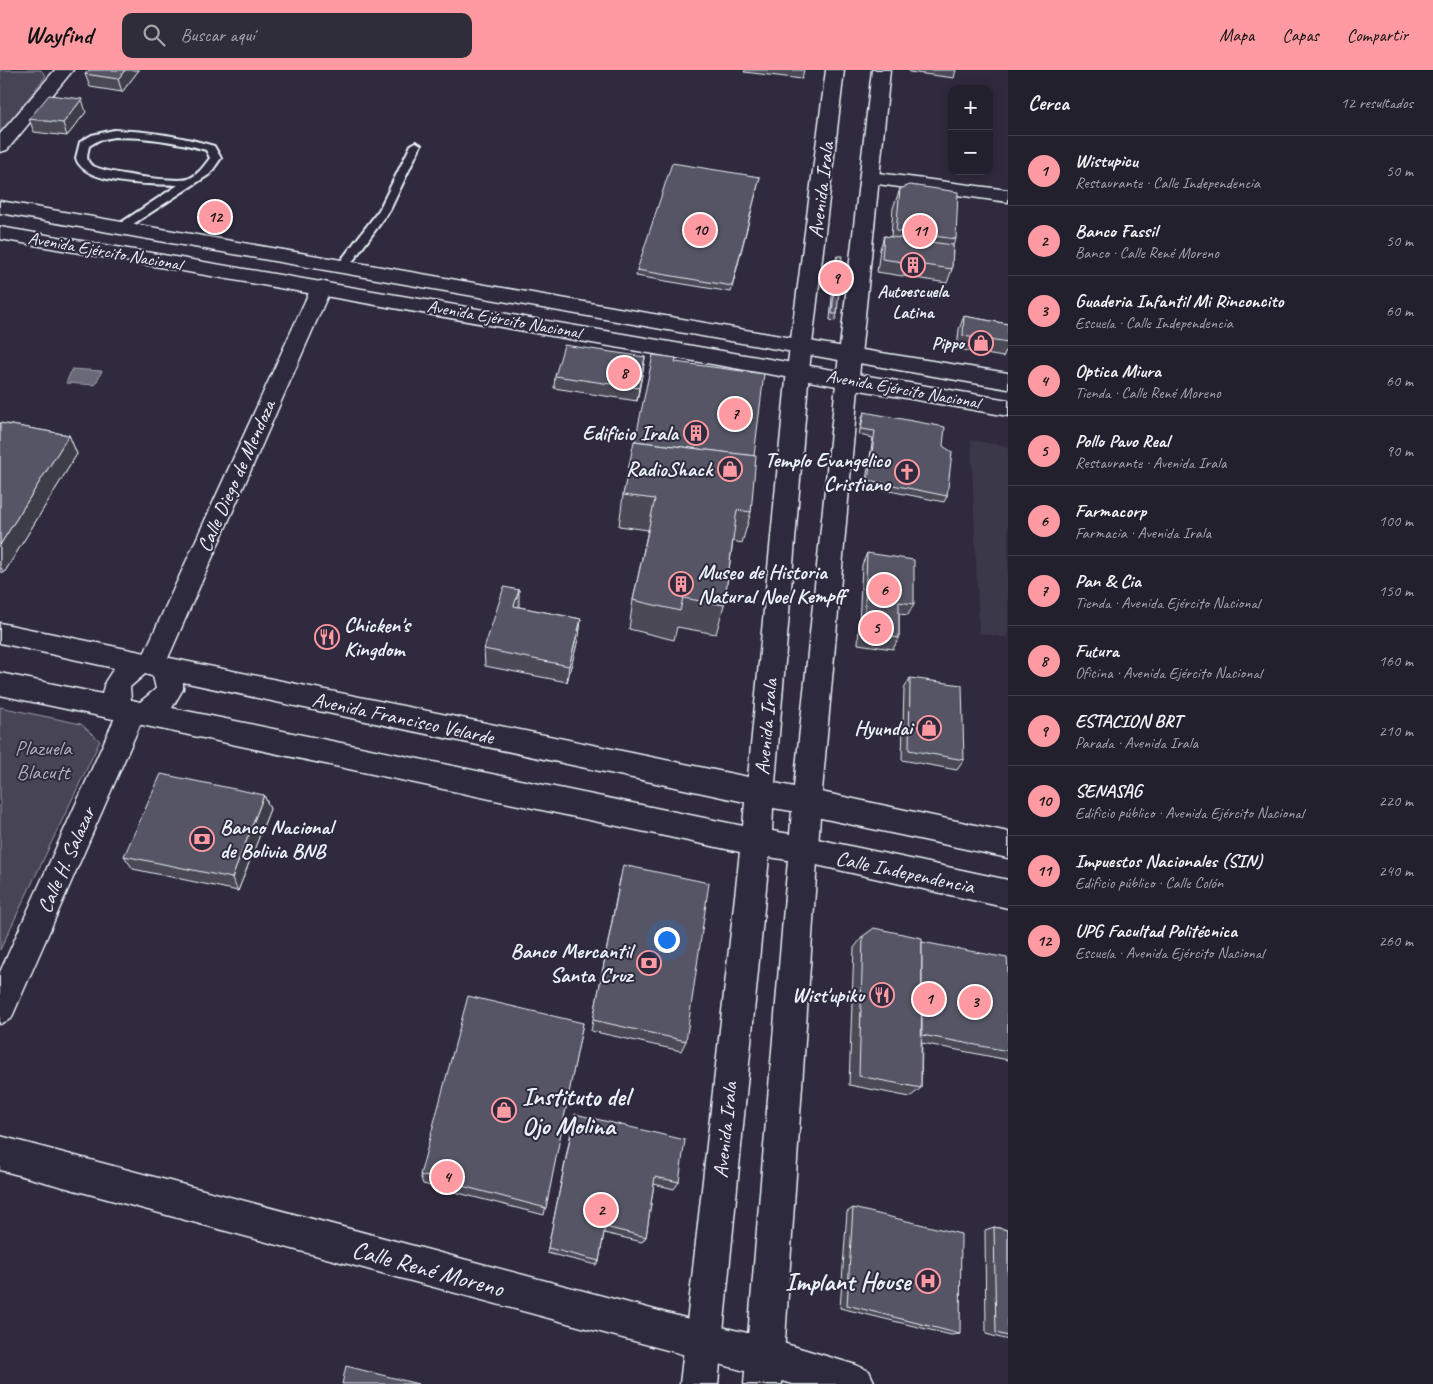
<!DOCTYPE html>
<html lang="es">
<meta charset="utf-8">
<style>
:root{--surface:#23202e;--page:#2f2d3a;--text:#f1f3f6;--muted:#a3a3aa;--line:#403e4a;--accent:#ff9aa2}
body{margin:0;font-family:Caveat,sans-serif;background:var(--page);color:var(--text)}
.controls{position:absolute;right:15px;top:15px;display:grid;overflow:hidden;border-radius:10px;box-shadow:0 2px 12px #0003}
.controls button{width:45px;height:45px;display:grid;place-items:center;padding:0;border:0;border-bottom:1px solid var(--line);background:var(--surface);color:var(--text);font:25px sans-serif}
.you{position:absolute;left:666px;top:869px;width:18px;height:18px;margin:-12px;border:4px solid #fff;border-radius:50%;background:#1a73e8;box-shadow:0 0 0 8px #1a73e833}
.badge{display:grid;place-items:center;width:32px;height:32px;border-radius:50%;background:var(--accent);color:#111;font-size:16px;font-weight:700}
.pin{position:absolute;translate:-50% -50%;border:2px solid #fff;box-shadow:0 1px 5px #0006}
.list{margin:0;padding:0;list-style:none}
h2{display:flex;justify-content:space-between;align-items:center;height:65px;margin:0;padding:0 20px;font-size:21px}
h2 small{font-size:16px;font-weight:400;color:var(--muted)}
.list li{display:grid;grid-template-columns:32px 1fr auto;gap:15px;align-items:center;box-sizing:border-box;height:70px;padding:0 20px;border-top:1px solid var(--line)}
.list b{display:block;font-size:19px;white-space:nowrap}
.list p{margin:0;font-size:16px;white-space:nowrap;color:var(--muted)}
.list em{font-size:16px;font-style:normal;color:var(--muted)}
.icon{flex:none;width:28px;height:28px;fill:none;stroke:currentColor;stroke-width:2;stroke-linecap:round;stroke-linejoin:round}
.map{position:relative;flex:none;width:1008px;height:1314px;overflow:hidden}
header{display:flex;align-items:center;gap:30px;box-sizing:border-box;height:70px;padding:0 25px;background:var(--accent);color:#111}
header strong{font-size:24px}
nav{display:flex;gap:28px;margin-inline-start:auto;font-size:18px}
.search{width:350px;height:45px;background:var(--page);display:flex;align-items:center;gap:12px;box-sizing:border-box;padding:0 18px;border-radius:10px;color:var(--muted);font-size:19px}
main{display:flex}
aside{flex:1;background:var(--surface)}
.map>svg:first-child{display:block}
.built{fill:#3b3749}
.green{fill:#464455;stroke:#979aa6}
.water{fill:#696978;stroke:#9c9fab}
.lines{fill:none;stroke-linecap:round;stroke-linejoin:round}
.service-casing{stroke:#e8f1f8;stroke-width:4}
.minor-casing{stroke:#e8f1f8;stroke-width:3}
.tertiary-casing{stroke:#e8f1f8;stroke-width:3}
.secondary-casing{stroke:#e8f1f8;stroke-width:3}
.service{fill:#2f2a3d;fill-rule:evenodd}
.minor{fill:#2f2a3d;fill-rule:evenodd}
.tertiary{fill:#2f2a3d;fill-rule:evenodd}
.secondary{fill:#2f2a3d;fill-rule:evenodd}
.wall{fill:#4b4957;stroke:#e8f1f8}
.shaded-wall{fill:#3d3c47;stroke:#e8f1f8}
.building{fill:#575565;stroke:#e8f1f8}
.labels{text-anchor:middle;stroke-width:4;stroke-linejoin:round;paint-order:stroke}
.far-street-label{font-size:18px;fill:#e8f1f8;stroke:#2f2a3d}
.far-poi-label{font-size:18px;font-weight:bold;fill:#e8f1f8;stroke:#2f2a3d}
.street-label{font-size:21px;fill:#e8f1f8;stroke:#2f2a3d}
.poi-label{font-size:21px;font-weight:bold;fill:#e8f1f8;stroke:#2f2a3d;text-anchor:end}
.park-label{font-size:21px;fill:#afb4bf;stroke:#2f2a3d}
.near-poi-label{font-size:25px;font-weight:bold;fill:#e8f1f8;stroke:#2f2a3d;text-anchor:start}
.near-street-label{font-size:25px;fill:#e8f1f8;stroke:#2f2a3d}
</style>
<header>
<strong>Wayfind</strong>
<div class="search"><svg class="icon" aria-label="search" viewBox="0 0 24 24"><circle cx="10" cy="10" r="6"/><path d="M15 15l6 6"/></svg>Buscar aquí</div>
<nav><a>Mapa</a><a>Capas</a><a>Compartir</a></nav>
</header>
<main>
<div class="map">
<svg width="1008" height="1314" viewBox="0 0 1008 1314">
<rect width="100%" height="100%" fill="#2f2a3d"/>
<filter id="ink" filterUnits="userSpaceOnUse"><feTurbulence type="fractalNoise" baseFrequency=".02" numOctaves="2"/><feDisplacementMap in="SourceGraphic" scale="10" xChannelSelector="R" yChannelSelector="G"/><feConvolveMatrix kernelMatrix="1 2 1 2 8 2 1 2 1" color-interpolation-filters="sRGB"/></filter>
<g filter="url(#ink)">
<!-- built -->
<polygon class="built" points="971,370 1008,376 1008,568 979,563"/>
<!-- green -->
<g class="green">
<polygon points="0,0 41,0 46,6 0,64"/>
<polygon points="0,637 81,654 100,671 0,880"/>
</g>
<!-- water -->
<polygon class="water" points="72,299 102,301 95,315 66,313"/>
<g class="lines">
<defs>
<g id="service">
<path d="M114 60C148 61 181 66 214 76L221 88 210 104 124 160H116V156L178 115C154 114 84 116 76 88L80 72 92 65ZM114 67C145 67 176 71 206 80L210 88C204 96 198 105 188 109 177 113 99 103 90 94 85 89 88 82 89 76L99 70Z"/>
<polygon points="416,72 421,75 390,140 347,199 339,199 337,196 339,193 379,140 411,75"/>
</g>
<g id="minor">
<polygon points="55,0 73,0 7,80 0,82 0,64"/>
<polygon points="870,102 1008,120 1008,132 863,112 861,108 863,104"/>
<polygon points="321,211 328,213 331,218 165,595 161,603 152,606 143,603 139,595 311,218 314,213"/>
<polygon points="850,278 1008,303 1008,319 842,290 839,285 842,280"/>
<polygon points="132,630 142,633 146,641 11,949 0,954 0,902 118,641 122,633"/>
<polygon points="803,766 1008,810 1008,838 803,792 793,788 788,779 793,770"/>
<polygon points="0,1066 704,1253 756,1265 856,1295 869,1301 875,1314 793,1314 0,1100"/>
</g>
<g id="tertiary">
<polygon points="0,131 850,278 858,280 861,285 858,290 850,292 0,143"/>
<polygon points="0,157 1008,330 1008,346 0,169"/>
<polygon points="807,719 1008,762 1008,788 807,745 797,741 793,732 797,723"/>
</g>
<path id="secondary" d="M826 0H844L809 300 775 713 794 717 839 285 872 0H890L861 285 821 732 782 1314H744L788 790 769 787 718 1314H680L740 782 0 625V603L102 624 105 612 114 598 0 573V553L748 707 787 300ZM145 604 153 606 156 619 140 632 131 630 130 617ZM183 612 745 732 743 756 172 638 183 619ZM773 738 792 741 790 764 772 761Z"/>
</defs>
<!-- service casing -->
<use href="#service" class="service-casing"/>
<!-- minor casing -->
<use href="#minor" class="minor-casing"/>
<!-- tertiary casing -->
<use href="#tertiary" class="tertiary-casing"/>
<!-- secondary casing -->
<use href="#secondary" class="secondary-casing"/>
<!-- service -->
<use href="#service" class="service"/>
<!-- minor -->
<use href="#minor" class="minor"/>
<!-- tertiary -->
<use href="#tertiary" class="tertiary"/>
<!-- secondary -->
<use href="#secondary" class="secondary"/>
</g>
<!-- wall -->
<g class="wall">
<polygon points="139,0 122,22 90,17 85,4"/>
<polygon points="745,0 804,0 802,9 744,2"/>
<polygon points="910,0 956,0 954,8 909,2"/>
<polygon points="86,42 67,66 34,62 29,49"/>
<polygon points="760,107 731,222 636,206 637,200"/>
<polygon points="900,119 956,169 953,175 952,199 947,213 877,202 880,179 884,166 891,167 893,138"/>
<polygon points="837,186 837,244 835,251 830,250 835,192"/>
<polygon points="964,246 1008,254 1008,276 1003,287 957,279 959,259"/>
<polygon points="645,287 643,300 637,331 554,318 555,306"/>
<polygon points="675,292 754,386 751,442 742,473 733,471 724,535 716,564 677,557 674,570 629,559 633,530 648,460 619,456 623,425 635,371"/>
<polygon points="864,342 943,376 947,426 944,432 865,416 873,368 859,365 862,348"/>
<polygon points="0,353 69,365 77,384 4,503 0,502"/>
<polygon points="867,483 914,534 908,545 899,544 899,568 893,579 858,574 862,495"/>
<polygon points="519,537 581,549 579,566 567,612 485,596 484,579"/>
<polygon points="910,608 964,690 957,700 902,690 904,619"/>
<polygon points="264,725 270,739 238,821 133,799 124,786"/>
<polygon points="620,809 686,971 681,981 591,961"/>
<polygon points="863,866 922,872 1008,898 1008,990 922,973 921,1018 910,1027 849,1015 854,878"/>
<polygon points="583,953 544,1145 423,1114 420,1105"/>
<polygon points="573,1052 679,1112 674,1119 654,1114 646,1167 642,1172 604,1163 599,1191 596,1195 547,1183"/>
<polygon points="853,1138 960,1264 951,1265 840,1238 847,1142"/>
<polygon points="994,1157 1008,1160 1008,1270 986,1264 985,1160"/>
</g>
<!-- shaded-wall -->
<g class="shaded-wall">
<polygon points="125,0 139,0 122,22 118,9"/>
<polygon points="82,29 86,42 67,66 63,53"/>
<polygon points="645,287 643,300 637,331 639,318"/>
<polygon points="69,365 77,384 4,503 0,496 0,475"/>
<polygon points="519,520 519,537 514,536"/>
<polygon points="581,549 579,566 567,612 569,596"/>
<polygon points="264,725 270,739 238,821 232,808"/>
</g>
<!-- building -->
<g class="building">
<polygon points="89,0 125,0 118,9 85,4"/>
<polygon points="49,25 82,29 63,53 29,49"/>
<polygon points="672,93 760,107 732,216 637,200"/>
<polygon points="910,115 958,122 956,169 896,161 900,119"/>
<polygon points="884,166 953,175 952,199 882,189"/>
<polygon points="837,186 842,186 837,244 832,244"/>
<polygon points="964,246 1008,254 1008,273 963,266"/>
<polygon points="564,275 645,287 639,318 555,306"/>
<polygon points="653,285 676,288 675,292 764,304 754,386 635,371"/>
<polygon points="864,342 945,357 943,376 952,382 947,426 868,410 875,361 861,359"/>
<polygon points="0,353 69,365 0,475"/>
<polygon points="634,371 756,386 751,442 737,440 724,535 683,528 680,541 633,530 655,429 623,425"/>
<polygon points="867,483 914,490 914,534 899,532 899,568 864,562"/>
<polygon points="504,517 519,520 514,536 581,549 569,596 484,579"/>
<polygon points="910,608 962,615 964,690 909,680"/>
<polygon points="161,704 264,725 232,808 124,786"/>
<polygon points="623,795 709,813 686,971 593,950"/>
<polygon points="874,858 922,868 921,1018 859,1006 863,866"/>
<polygon points="922,872 1007,888 1008,898 1008,981 922,965"/>
<polygon points="468,926 583,953 546,1138 420,1105"/>
<polygon points="575,1044 685,1070 679,1112 655,1107 646,1167 605,1157 599,1191 548,1178"/>
<polygon points="853,1138 961,1164 960,1264 847,1235"/>
<polygon points="994,1157 1008,1160 1008,1266 996,1263"/>
<polygon points="346,1296 418,1314 342,1314"/>
</g>
</g>
<!-- icons -->
<defs>
<symbol id="building-ring" viewBox="-11 -11 22 22"><circle r="9.5" fill="#2f2a3d" stroke="#ff9aa2" stroke-width="1.5"/><path d="M-4-6H4V6H1V3H-1V6H-4ZM-2.5-4.3h1.7v1.8h-1.7ZM.8-4.3h1.7v1.8H.8ZM-2.5-1h1.7V.8h-1.7ZM.8-1h1.7V.8H.8Z" fill="#ff9aa2"/></symbol>
<symbol id="shop-ring" viewBox="-11 -11 22 22"><circle r="9.5" fill="#2f2a3d" stroke="#ff9aa2" stroke-width="1.5"/><path d="M-5-2.5h2.3a2.7 3.5 0 0 1 5.4 0H5L5.5 6h-11ZM-1.5-2.5h3a1.5 2.3 0 0 0-3 0Z" fill="#ff9aa2"/></symbol>
<symbol id="church-ring" viewBox="-11 -11 22 22"><circle r="9.5" fill="#2f2a3d" stroke="#ff9aa2" stroke-width="1.5"/><path d="M-1.2-6h2.4v3.5h3.3v2.4h-3.3V6h-2.4V-.1h-3.3v-2.4h3.3Z" fill="#ff9aa2"/></symbol>
<symbol id="restaurant-ring" viewBox="-11 -11 22 22"><circle r="9.5" fill="#2f2a3d" stroke="#ff9aa2" stroke-width="1.5"/><path d="M-5-6h1v4h1v-4h1v4h1v-4h1v5L-1.5 .5V6h-2V.5L-5-1ZM5-6V6H3V1.5H1.5Q1.5-4 5-6Z" fill="#ff9aa2"/></symbol>
<symbol id="bank-ring" viewBox="-11 -11 22 22"><circle r="9.5" fill="#2f2a3d" stroke="#ff9aa2" stroke-width="1.5"/><path d="M-6-4H6V4H-6ZM0-2.3a2.3 2.3 0 1 0 0 4.6a2.3 2.3 0 1 0 0-4.6Z" fill="#ff9aa2"/></symbol>
<symbol id="hospital-ring" viewBox="-11 -11 22 22"><circle r="9.5" fill="#2f2a3d" stroke="#ff9aa2" stroke-width="1.5"/><path d="M-5-5h3v3.5h4V-5h3V5h-3V1.5h-4V5h-3Z" fill="#ff9aa2"/></symbol>
</defs>
<g fill-rule="evenodd">
<use href="#building-ring" x="899" y="181" width="28" height="28"/>
<use href="#shop-ring" x="967" y="259" width="28" height="28"/>
<use href="#building-ring" x="682" y="349" width="28" height="28"/>
<use href="#shop-ring" x="716" y="385" width="28" height="28"/>
<use href="#church-ring" x="893" y="388" width="28" height="28"/>
<use href="#building-ring" x="667" y="500" width="28" height="28"/>
<use href="#restaurant-ring" x="313" y="553" width="28" height="28"/>
<use href="#shop-ring" x="915" y="644" width="28" height="28"/>
<use href="#bank-ring" x="188" y="755" width="28" height="28"/>
<use href="#bank-ring" x="635" y="879" width="28" height="28"/>
<use href="#restaurant-ring" x="868" y="911" width="28" height="28"/>
<use href="#shop-ring" x="490" y="1026" width="28" height="28"/>
<use href="#hospital-ring" x="914" y="1197" width="28" height="28"/>
</g>
<g class="labels">
<!-- far-street labels -->
<g class="far-street-label">
<text transform="translate(105 181) rotate(10)" y="6">Avenida Ejército Nacional</text>
<text transform="translate(504 249) rotate(10)" y="6">Avenida Ejército Nacional</text>
<text transform="translate(903 319) rotate(10)" y="6">Avenida Ejército Nacional</text>
</g>
<!-- far-poi labels -->
<g class="far-poi-label">
<text x="913" y="227">Autoescuela<tspan x="913" dy="21">Latina</tspan></text>
<text x="964" y="279" text-anchor="end">Pippo</text>
</g>
<!-- street labels -->
<g class="street-label">
<text transform="translate(821 120) rotate(-83)" y="7">Avenida Irala</text>
<text transform="translate(236 406) rotate(-66)" y="7">Calle Diego de Mendoza</text>
<text transform="translate(403 648) rotate(12)" y="7">Avenida Francisco Velarde</text>
<text transform="translate(766 657) rotate(-85)" y="7">Avenida Irala</text>
<text transform="translate(66 790) rotate(-66)" y="7">Calle H. Salazar</text>
<text transform="translate(905 802) rotate(12)" y="7">Calle Independencia</text>
<text transform="translate(725 1060) rotate(-84)" y="7">Avenida Irala</text>
</g>
<!-- poi labels -->
<g class="poi-label">
<text x="678" y="370">Edificio Irala</text>
<text x="890" y="397">Templo Evangelico<tspan x="890" dy="24">Cristiano</tspan></text>
<text x="712" y="406">RadioShack</text>
<text x="698" y="509" text-anchor="start">Museo de Historia<tspan x="698" dy="24">Natural Noel Kempff</tspan></text>
<text x="344" y="562" text-anchor="start">Chicken's<tspan x="344" dy="24">Kingdom</tspan></text>
<text x="912" y="665">Hyundai</text>
<text x="220" y="764" text-anchor="start">Banco Nacional<tspan x="220" dy="24">de Bolivia BNB</tspan></text>
<text x="632" y="888">Banco Mercantil<tspan x="632" dy="24">Santa Cruz</tspan></text>
<text x="864" y="932">Wist'upiku</text>
</g>
<!-- park labels -->
<g class="park-label">
<text x="43" y="685">Plazuela<tspan x="43" dy="24">Blacutt</tspan></text>
</g>
<!-- near-poi labels -->
<g class="near-poi-label">
<text x="522" y="1035">Instituto del<tspan x="522" dy="29">Ojo Molina</tspan></text>
<text x="910" y="1220" text-anchor="end">Implant House</text>
</g>
<!-- near-street labels -->
<g class="near-street-label">
<text transform="translate(428 1198) rotate(15)" y="9">Calle René Moreno</text>
</g>
</g>
</svg>
<div class="controls">
<button>+</button>
<button>−</button>
</div>
<div class="you"></div>
<div class="pin badge" style="left:929px;top:929px">1</div>
<div class="pin badge" style="left:601px;top:1140px">2</div>
<div class="pin badge" style="left:975px;top:932px">3</div>
<div class="pin badge" style="left:447px;top:1107px">4</div>
<div class="pin badge" style="left:876px;top:558px">5</div>
<div class="pin badge" style="left:884px;top:520px">6</div>
<div class="pin badge" style="left:735px;top:344px">7</div>
<div class="pin badge" style="left:624px;top:303px">8</div>
<div class="pin badge" style="left:836px;top:208px">9</div>
<div class="pin badge" style="left:700px;top:160px">10</div>
<div class="pin badge" style="left:920px;top:161px">11</div>
<div class="pin badge" style="left:215px;top:147px">12</div>
</div>
<aside>
<h2>Cerca<small>12 resultados</small></h2>
<ul class="list">
<li><span class="badge">1</span><div><b>Wistupicu</b><p>Restaurante · Calle Independencia</p></div><em>50 m</em></li>
<li><span class="badge">2</span><div><b>Banco Fassil</b><p>Banco · Calle René Moreno</p></div><em>50 m</em></li>
<li><span class="badge">3</span><div><b>Guaderia Infantil Mi Rinconcito</b><p>Escuela · Calle Independencia</p></div><em>60 m</em></li>
<li><span class="badge">4</span><div><b>Optica Miura</b><p>Tienda · Calle René Moreno</p></div><em>60 m</em></li>
<li><span class="badge">5</span><div><b>Pollo Pavo Real</b><p>Restaurante · Avenida Irala</p></div><em>90 m</em></li>
<li><span class="badge">6</span><div><b>Farmacorp</b><p>Farmacia · Avenida Irala</p></div><em>100 m</em></li>
<li><span class="badge">7</span><div><b>Pan &amp; Cia</b><p>Tienda · Avenida Ejército Nacional</p></div><em>150 m</em></li>
<li><span class="badge">8</span><div><b>Futura</b><p>Oficina · Avenida Ejército Nacional</p></div><em>160 m</em></li>
<li><span class="badge">9</span><div><b>ESTACION BRT</b><p>Parada · Avenida Irala</p></div><em>210 m</em></li>
<li><span class="badge">10</span><div><b>SENASAG</b><p>Edificio público · Avenida Ejército Nacional</p></div><em>220 m</em></li>
<li><span class="badge">11</span><div><b>Impuestos Nacionales (SIN)</b><p>Edificio público · Calle Colón</p></div><em>240 m</em></li>
<li><span class="badge">12</span><div><b>UPG Facultad Politécnica</b><p>Escuela · Avenida Ejército Nacional</p></div><em>260 m</em></li>
</ul>
</aside>
</main>
